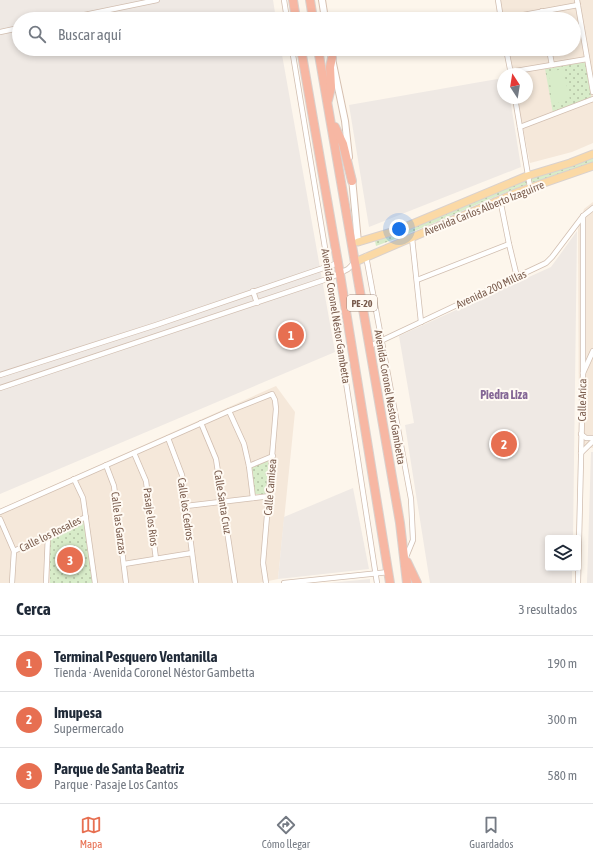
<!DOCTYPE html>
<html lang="es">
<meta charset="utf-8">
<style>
:root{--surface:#fff;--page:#f6f6f7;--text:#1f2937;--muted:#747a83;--line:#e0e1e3;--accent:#e76f51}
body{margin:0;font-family:"Asap Condensed",sans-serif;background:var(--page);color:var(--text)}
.controls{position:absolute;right:12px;bottom:12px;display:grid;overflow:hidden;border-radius:4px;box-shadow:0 2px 6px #0003}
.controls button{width:36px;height:36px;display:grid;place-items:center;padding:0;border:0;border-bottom:1px solid var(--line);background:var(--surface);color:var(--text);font:20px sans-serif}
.compass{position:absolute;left:497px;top:68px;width:36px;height:36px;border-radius:50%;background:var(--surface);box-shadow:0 2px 6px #0003;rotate:348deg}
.you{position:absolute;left:399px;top:229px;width:14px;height:14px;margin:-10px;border:3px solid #fff;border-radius:50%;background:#1a73e8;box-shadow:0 0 0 6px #1a73e833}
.badge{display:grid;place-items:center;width:26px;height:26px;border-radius:50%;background:var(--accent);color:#fff;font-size:13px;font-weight:700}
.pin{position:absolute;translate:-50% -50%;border:2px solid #fff;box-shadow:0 1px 4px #0006}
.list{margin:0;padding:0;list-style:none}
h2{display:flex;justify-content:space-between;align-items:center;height:52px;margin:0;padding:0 16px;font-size:17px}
h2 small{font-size:13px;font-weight:400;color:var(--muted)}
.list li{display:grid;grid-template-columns:26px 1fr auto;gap:12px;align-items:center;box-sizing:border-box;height:56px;padding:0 16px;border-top:1px solid var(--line)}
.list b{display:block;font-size:15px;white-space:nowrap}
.list p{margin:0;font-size:13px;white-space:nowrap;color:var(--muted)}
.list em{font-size:13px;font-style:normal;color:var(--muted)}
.icon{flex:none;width:22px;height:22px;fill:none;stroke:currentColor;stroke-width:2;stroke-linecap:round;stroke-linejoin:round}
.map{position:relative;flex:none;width:593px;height:583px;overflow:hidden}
.search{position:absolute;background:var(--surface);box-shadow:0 2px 6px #0003;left:12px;right:12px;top:12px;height:44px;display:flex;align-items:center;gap:10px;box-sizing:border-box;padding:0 14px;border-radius:22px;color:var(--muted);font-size:15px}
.sheet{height:220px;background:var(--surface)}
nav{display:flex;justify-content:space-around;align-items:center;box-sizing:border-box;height:56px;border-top:1px solid var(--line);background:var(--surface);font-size:11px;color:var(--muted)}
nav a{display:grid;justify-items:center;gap:2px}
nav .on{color:var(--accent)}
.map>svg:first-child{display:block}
.residential{fill:#f5e8da}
.industrial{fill:#efe9e4}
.green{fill:url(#green-dots)}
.pitch{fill:#d8ecc9}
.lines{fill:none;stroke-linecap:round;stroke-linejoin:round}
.street-casing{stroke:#d1beb0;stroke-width:6}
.secondary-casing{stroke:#d6c0b0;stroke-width:8}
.primary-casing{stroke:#dad1cd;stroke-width:9}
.highway-casing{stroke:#dad1cd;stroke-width:10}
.street{stroke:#fff;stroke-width:4.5}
.secondary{stroke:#fff;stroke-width:6}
.primary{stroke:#fbd9a5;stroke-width:7}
.highway{stroke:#f7b7a3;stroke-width:8}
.labels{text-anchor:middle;stroke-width:4;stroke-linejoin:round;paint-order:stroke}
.shield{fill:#fffaf3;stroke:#a28b7f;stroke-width:1}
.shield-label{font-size:10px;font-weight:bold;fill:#7a5c4d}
.street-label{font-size:11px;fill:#7a5c4d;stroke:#fffaf3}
.neighbourhood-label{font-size:12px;font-weight:bold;fill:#846695;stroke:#fffaf3}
</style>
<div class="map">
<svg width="593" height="583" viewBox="0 0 593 583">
<defs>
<pattern id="green-dots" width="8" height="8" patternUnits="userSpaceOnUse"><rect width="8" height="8" fill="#d8ecc9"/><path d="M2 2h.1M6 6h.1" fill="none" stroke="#b4c2a5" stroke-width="1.8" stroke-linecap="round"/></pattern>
</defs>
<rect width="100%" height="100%" fill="#fdf6ec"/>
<!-- residential -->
<g class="residential">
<polygon points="497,0 593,0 593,143 572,152 530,163 517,98 527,98 527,74 512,74 507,49 574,49 574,19 501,19"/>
<polygon points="593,202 593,448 579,447 578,229 584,209"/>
<polygon points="276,386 295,412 278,579 259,583 0,583 0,509"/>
</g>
<!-- industrial -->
<g class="industrial">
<polygon points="0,0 273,0 276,19 19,19 19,49 281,49 335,352 0,494"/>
<polygon points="503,78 503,98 510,98 521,167 369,227 349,105"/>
<polygon points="577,231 573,538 548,538 548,568 572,568 572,583 430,583 405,425 414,423 399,336 551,267"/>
<polygon points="591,452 593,452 593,583 587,583"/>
<polygon points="353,488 369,569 278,579 284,517"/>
<polygon points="370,579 370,583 328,583"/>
</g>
<!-- green -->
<g class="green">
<polygon points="586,62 591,97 553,113 545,69"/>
<path d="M593 157V163C569 173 545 178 520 187 472 205 425 229 376 246L375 241C425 226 470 202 517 183 542 173 568 167 593 157Z"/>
<polygon points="270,460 267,492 265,494 255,494 251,466"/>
<polygon points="83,521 84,522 93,583 50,583 50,536"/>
</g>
<!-- pitch -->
<g class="pitch">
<polygon points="563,69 570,100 554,104 548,72"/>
<polygon points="79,547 83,573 67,575 63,550"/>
</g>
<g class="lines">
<defs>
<g id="street">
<polyline points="284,0 287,19"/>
<polyline points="498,0 501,19"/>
<polyline points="577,0 593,92"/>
<polyline points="542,11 543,19"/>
<polyline points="65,19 157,0"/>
<polyline points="501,19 578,5"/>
<polyline points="0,32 19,28"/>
<polyline points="292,49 328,266 377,583"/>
<polyline points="506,49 511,74"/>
<polyline points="549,49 552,65"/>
<polyline points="510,72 587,59"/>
<polyline points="515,98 530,187"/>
<polyline points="520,127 593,99"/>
<polyline points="500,199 509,244 517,277"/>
<polyline points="412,238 421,322"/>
<polyline points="366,256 411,499 413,540 406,557"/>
<polyline points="417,280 509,244"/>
<polyline points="253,291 257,303"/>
<polyline points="370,346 546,263 552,257 583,216 593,208"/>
<polyline points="583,373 593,351"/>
<polyline points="0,375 156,325 338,263"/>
<polyline points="0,388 330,278 348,269 355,262"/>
<polyline points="229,411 244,444 249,466 253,498"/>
<polyline points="201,423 216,459 235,583"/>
<polyline points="581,434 586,438 593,438"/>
<polyline points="168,438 182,475 196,583"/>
<polyline points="134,453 146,481 156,559"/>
<polyline points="581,453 593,441"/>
<polyline points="106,465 114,486 126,583"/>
<polyline points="249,466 273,456"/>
<polyline points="74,479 83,498 95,583"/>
<polyline points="186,506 270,496"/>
<polyline points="0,512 229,411 272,394 275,400 276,409 263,563 266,583"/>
<polyline points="0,519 14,551 12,583"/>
<polyline points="14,551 86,517"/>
<polyline points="124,564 192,553"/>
<polyline points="46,583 48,535"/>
<polyline points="284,583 389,572"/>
<polyline points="578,583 583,375 583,216"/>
</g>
<g id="secondary">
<polyline points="322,0 325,19"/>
<polyline points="330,49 345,121 349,157"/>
<polyline points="352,178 358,242"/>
</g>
<g id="primary">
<polyline points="358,242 398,230 527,176 570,163 593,154"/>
<polyline points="355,262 518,192 593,166"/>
</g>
<g id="highway">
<polyline points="293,0 296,19"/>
<polyline points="310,0 313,19"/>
<polyline points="301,49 340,274 390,583"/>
<polyline points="318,49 400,523 407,583"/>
<polyline points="328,100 331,88 330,67 332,58"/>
<polyline points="335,127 343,144 352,181"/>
<polyline points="407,562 417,583"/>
</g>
</defs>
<!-- street casing -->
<use href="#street" class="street-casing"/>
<!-- secondary casing -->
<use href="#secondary" class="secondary-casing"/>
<!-- primary casing -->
<use href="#primary" class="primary-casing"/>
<!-- highway casing -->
<use href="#highway" class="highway-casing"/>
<!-- street -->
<use href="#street" class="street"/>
<!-- secondary -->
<use href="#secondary" class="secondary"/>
<!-- primary -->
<use href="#primary" class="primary"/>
<!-- highway -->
<use href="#highway" class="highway"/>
</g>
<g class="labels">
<!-- shield labels -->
<rect class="shield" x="347" y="295" width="30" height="16" rx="3"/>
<g class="shield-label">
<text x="362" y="307">PE-20</text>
</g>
<!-- street labels -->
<g class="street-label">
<text transform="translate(484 208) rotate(-22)" y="4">Avenida Carlos Alberto Izaguirre</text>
<text transform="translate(491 289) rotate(-25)" y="4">Avenida 200 Millas</text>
<text transform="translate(336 316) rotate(81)" y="4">Avenida Coronel Néstor Gambetta</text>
<text transform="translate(390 397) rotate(80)" y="4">Avenida Coronel Nestor Gambetta</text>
<text transform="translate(582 400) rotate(-89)" y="4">Calle Arica</text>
<text transform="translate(270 487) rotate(-85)" y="4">Calle Camisea</text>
<text transform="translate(223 502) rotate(81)" y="4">Calle Santa Cruz</text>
<text transform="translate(186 509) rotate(82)" y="4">Calle los Cedros</text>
<text transform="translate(151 517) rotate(83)" y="4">Pasaje los Rios</text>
<text transform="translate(119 523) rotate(83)" y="4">Calle las Garzas</text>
<text transform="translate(50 534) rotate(-26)" y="4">Calle los Rosales</text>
</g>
<!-- neighbourhood labels -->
<g class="neighbourhood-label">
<text x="504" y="399">Piedra Liza</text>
</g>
</g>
</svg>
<div class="controls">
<button><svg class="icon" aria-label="layers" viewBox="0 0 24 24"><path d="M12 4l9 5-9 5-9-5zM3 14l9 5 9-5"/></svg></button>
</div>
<svg class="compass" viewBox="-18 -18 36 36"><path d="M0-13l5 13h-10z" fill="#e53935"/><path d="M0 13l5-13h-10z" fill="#747a83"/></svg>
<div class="you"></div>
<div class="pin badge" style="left:291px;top:335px">1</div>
<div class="pin badge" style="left:504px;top:444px">2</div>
<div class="pin badge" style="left:70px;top:560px">3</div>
<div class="search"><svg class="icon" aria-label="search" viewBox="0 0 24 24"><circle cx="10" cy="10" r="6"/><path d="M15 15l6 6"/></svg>Buscar aquí</div>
</div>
<section class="sheet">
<h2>Cerca<small>3 resultados</small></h2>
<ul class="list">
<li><span class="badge">1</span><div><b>Terminal Pesquero Ventanilla</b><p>Tienda · Avenida Coronel Néstor Gambetta</p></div><em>190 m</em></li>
<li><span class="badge">2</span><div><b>Imupesa</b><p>Supermercado</p></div><em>300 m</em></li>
<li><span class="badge">3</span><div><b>Parque de Santa Beatriz</b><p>Parque · Pasaje Los Cantos</p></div><em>580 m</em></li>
</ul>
</section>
<nav>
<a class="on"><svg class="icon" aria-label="map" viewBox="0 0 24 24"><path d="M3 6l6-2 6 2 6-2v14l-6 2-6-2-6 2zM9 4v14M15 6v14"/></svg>Mapa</a>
<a><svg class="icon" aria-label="directions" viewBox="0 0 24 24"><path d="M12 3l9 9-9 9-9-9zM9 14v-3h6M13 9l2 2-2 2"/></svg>Cómo llegar</a>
<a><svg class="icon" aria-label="saved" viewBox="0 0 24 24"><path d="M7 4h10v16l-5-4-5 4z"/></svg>Guardados</a>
</nav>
